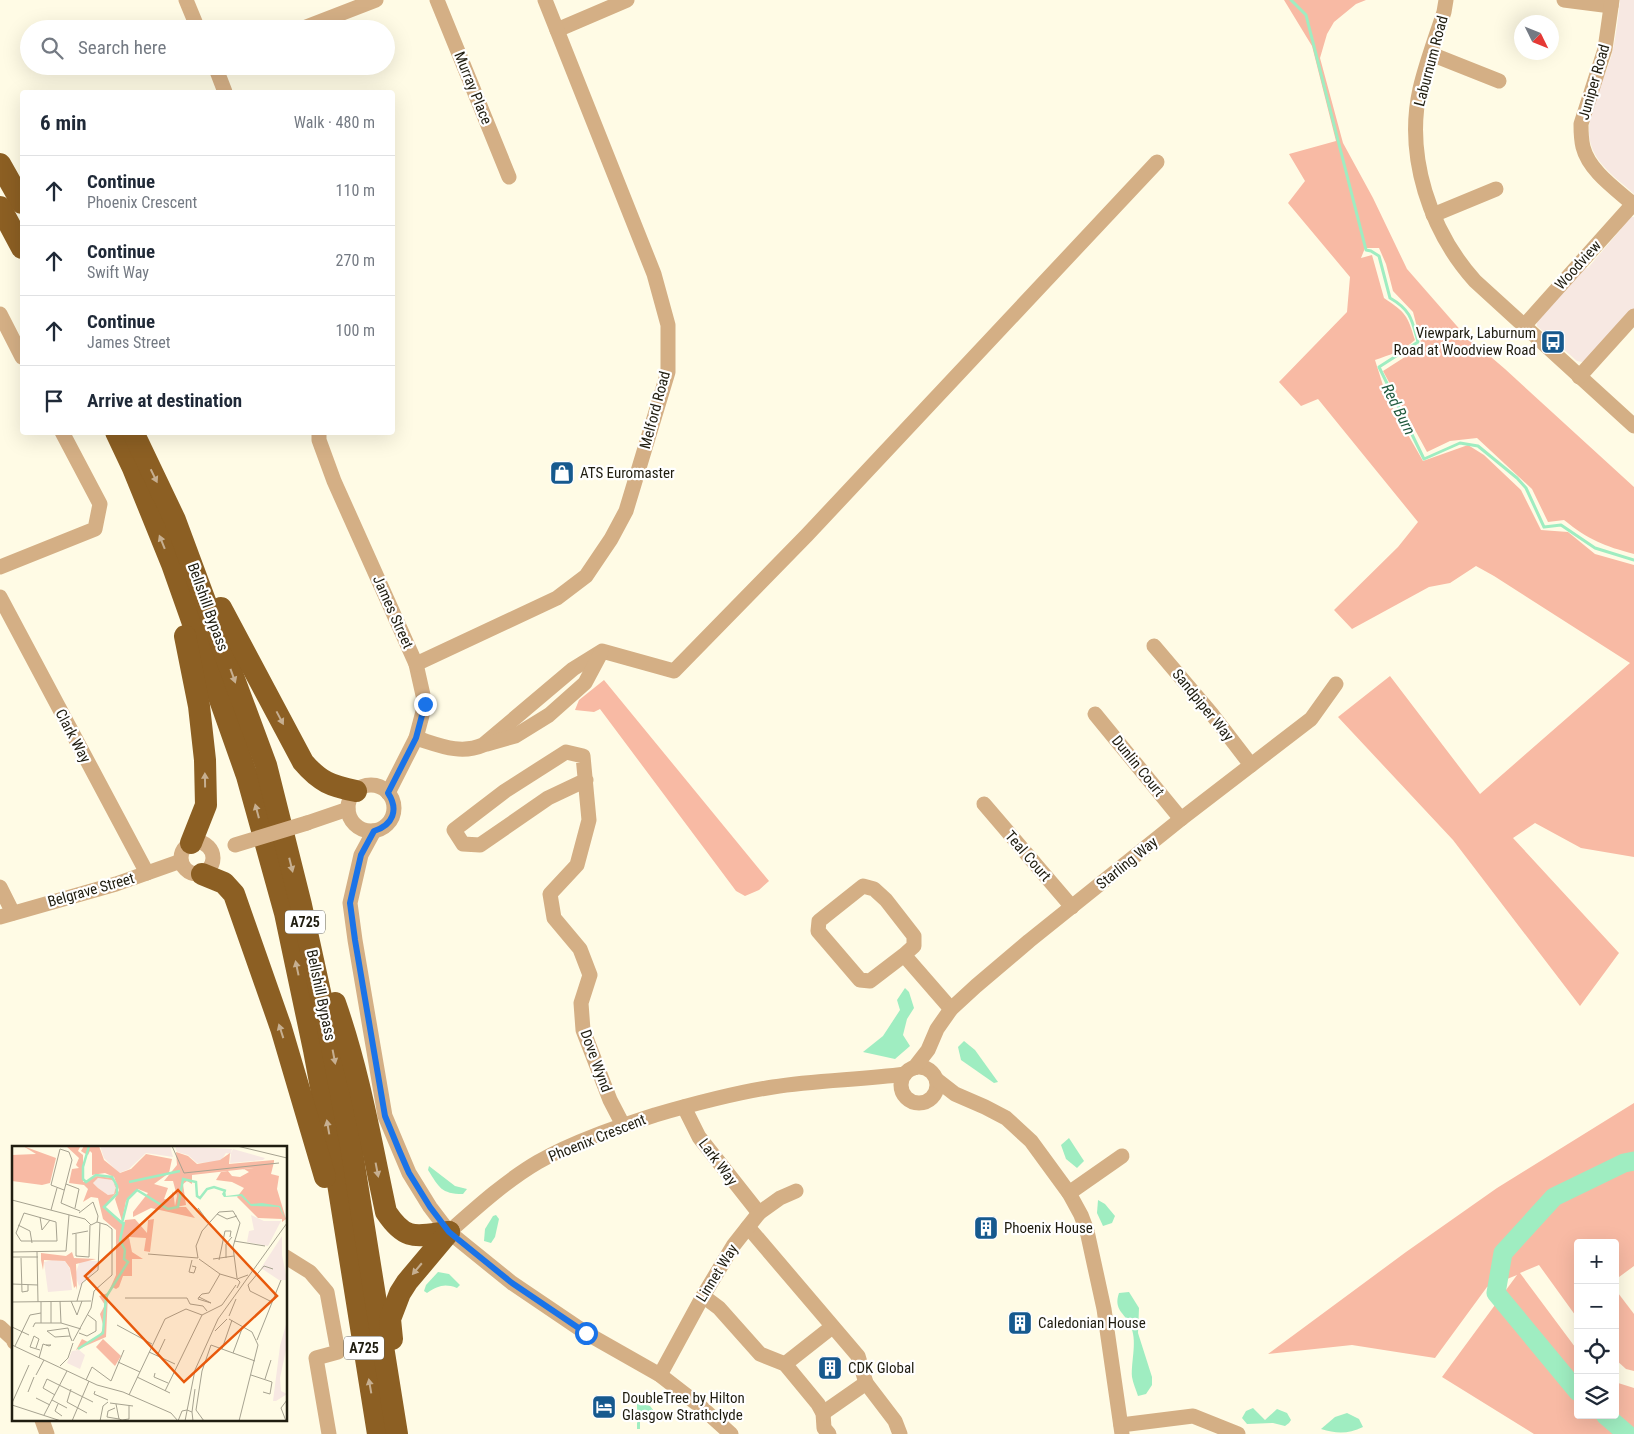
<!DOCTYPE html>
<meta charset="utf-8">
<style>
:root{--surface:#fff;--page:#f6f6f7;--text:#1f2937;--muted:#747a83;--line:#e0e1e3}
body{margin:0;font-family:"Roboto Condensed",sans-serif;background:var(--page);color:var(--text)}
.controls{position:absolute;right:15px;bottom:15px;display:grid;overflow:hidden;border-radius:5px;box-shadow:0 5px 20px #0002}
.controls button{width:45px;height:45px;display:grid;place-items:center;padding:0;border:0;border-bottom:1px solid var(--line);background:var(--surface);color:var(--text);font:25px sans-serif}
.compass{position:absolute;left:1514px;top:15px;width:45px;height:45px;border-radius:50%;background:var(--surface);box-shadow:0 5px 20px #0002;rotate:133deg}
.stop{position:absolute;width:15px;height:15px;margin:-11px;border:4px solid #1a73e8;border-radius:50%;background:#fff}
.stop.end{background:#1a73e8;border-color:#fff;box-shadow:0 1px 5px #0008}
.list{margin:0;padding:0;list-style:none}
h2{display:flex;justify-content:space-between;align-items:center;height:65px;margin:0;padding:0 20px;font-size:21px}
h2 small{font-size:16px;font-weight:400;color:var(--muted)}
.list li{display:grid;grid-template-columns:32px 1fr auto;gap:15px;align-items:center;box-sizing:border-box;height:70px;padding:0 20px;border-top:1px solid var(--line)}
.list b{display:block;font-size:19px;white-space:nowrap}
.list p{margin:0;font-size:16px;white-space:nowrap;color:var(--muted)}
.list em{font-size:16px;font-style:normal;color:var(--muted)}
.icon{flex:none;width:28px;height:28px;fill:none;stroke:currentColor;stroke-width:2;stroke-linecap:round;stroke-linejoin:round}
.map{position:relative;flex:none;width:1634px;height:1434px;overflow:hidden}
.search{position:absolute;background:var(--surface);box-shadow:0 5px 20px #0002;left:20px;top:20px;width:375px;height:55px;display:flex;align-items:center;gap:12px;box-sizing:border-box;padding:0 18px;border-radius:28px;color:var(--muted);font-size:19px}
.panel{position:absolute;background:var(--surface);box-shadow:0 5px 20px #0002;left:20px;top:90px;width:375px;height:345px;border-radius:5px}
.map>svg:first-child{display:block}
.green{fill:#f7e8e2}
.forest{fill:#f8baa4}
.water{fill:#9fedc1}
.lines{fill:none;stroke-linecap:round;stroke-linejoin:round}
.stream{stroke:#9fedc1;stroke-width:3}
.river{stroke:#9fedc1;stroke-width:19}
.minor{stroke:#d4af85;stroke-width:15}
.highway{stroke:#8c5f23;stroke-width:22}
.minor-bridge{stroke:#d4af85;stroke-width:15}
.oneway{fill:#c6af91}
.route{stroke:#1a73e8;stroke-width:6}
.labels{text-anchor:middle;stroke-width:4.5;stroke-linejoin:round;paint-order:stroke}
.shield{fill:#fff;stroke:#636158;stroke-width:1}
.shield-label{font-size:14px;font-weight:bold;fill:#201d10}
.street-label{font-size:15px;fill:#201d10;stroke:#fff}
.poi-label{font-size:15px;fill:#201d10;stroke:#fff;text-anchor:start}
.water-label{font-size:16px;font-style:italic;fill:#215a3e;stroke:#fff}
.inset-river{fill:none;stroke:#9fedc1;stroke-width:2.5}
.inset-road{fill:none;stroke:#a6a290;stroke-width:1}
.view{fill:#e8590c;fill-opacity:0.15;stroke:#e8590c;stroke-width:2.5}
.inset-edge{fill:none;stroke:#201d10;stroke-width:2.5}
</style>
<div class="map">
<svg width="1634" height="1434" viewBox="0 0 1634 1434">
<rect width="100%" height="100%" fill="#fffbe5"/>
<!-- green -->
<g class="green">
<path d="M1620 0H1634V194C1621 182 1605 171 1596 156 1577 125 1602 87 1611 57 1616 38 1618 19 1620 0Z"/>
<polygon points="1630,217 1634,217 1634,309 1587,361 1582,362 1577,361 1537,326 1537,322 1581,269 1588,268 1621,229 1621,224"/>
</g>
<!-- forest -->
<g class="forest">
<path d="M1284 0H1366L1356 4 1334 22 1327 34 1320 58 1343 143 1373 198 1407 269 1463 333 1505 369 1634 487V554C1604 546 1589 540 1564 520L1548 522 1532 489 1477 438 1450 441 1427 452 1383 371 1422 346 1413 312 1393 291 1386 264 1379 248H1365L1361 258 1372 255 1384 298C1406 313 1407 314 1415 340 1403 351 1389 355 1375 360L1387 398 1423 461 1468 445 1484 455 1521 490 1541 530 1568 532 1595 554 1634 565V857L1581 848 1535 823 1513 838 1619 953 1580 1006 1453 840 1338 717 1390 676 1480 794 1630 663 1494 576 1476 566 1450 583 1429 587 1352 629 1334 610 1398 547 1418 522 1318 399 1301 406 1279 382 1347 312 1350 277 1288 203 1305 181 1289 154 1336 141 1312 46Z"/>
<polygon points="604,680 769,881 759,890 745,896 736,891 600,709 594,712 575,710 579,700"/>
<polygon points="1634,1103 1634,1266 1615,1280 1615,1243 1578,1243 1578,1319 1539,1265 1520,1273 1578,1351 1578,1415 1615,1415 1615,1382 1634,1388 1634,1434 1534,1434 1442,1377 1517,1275 1487,1287 1435,1358 1352,1345 1268,1354 1406,1252 1497,1188"/>
<polygon points="1615,1289 1634,1314 1634,1371 1626,1369 1615,1359"/>
</g>
<!-- water -->
<g class="water">
<polygon points="905,988 909,992 914,1008 907,1019 903,1035 910,1046 895,1059 863,1052 883,1036 900,1010 897,1000"/>
<polygon points="964,1041 975,1050 998,1082 994,1083 961,1060 958,1047"/>
<polygon points="1069,1138 1084,1161 1077,1168 1066,1159 1061,1145"/>
<path d="M429 1166 455 1186 467 1189 463 1194C441 1194 439 1187 428 1170Z"/>
<polygon points="1098,1200 1105,1204 1115,1216 1112,1223 1103,1226 1097,1213"/>
<polygon points="496,1215 499,1219 495,1237 491,1243 484,1241 485,1229 493,1216"/>
<path d="M438 1272 449 1274 460 1285 457 1288C444 1283 438 1286 427 1293L424 1291 426 1285Z"/>
<path d="M1129 1292 1139 1308 1138 1333 1152 1377V1385L1146 1394 1138 1396C1136 1390 1133 1383 1132 1377 1131 1360 1138 1340 1130 1325 1125 1313 1113 1310 1119 1293Z"/>
<polygon points="637,1402 650,1406 654,1411 640,1415 640,1429 637,1429"/>
<polygon points="1253,1408 1265,1420 1277,1409 1287,1413 1291,1420 1289,1423 1285,1426 1273,1423 1247,1424 1242,1418 1246,1411"/>
<path d="M1347 1413 1359 1419 1363 1427C1348 1434 1337 1434 1321 1429L1335 1417Z"/>
</g>
<g class="lines">
<!-- stream -->
<path class="stream" d="M1291 0 1306 15 1366 250 1371 251 1379 256 1390 298C1411 310 1412 320 1418 342L1379 367 1424 459 1460 443 1478 446 1517 478 1526 488 1544 527 1561 525 1595 548 1634 560"/>
<!-- river -->
<g class="river">
<polyline points="1578,1392 1496,1293 1503,1253 1554,1197 1624,1163 1634,1161"/>
<polyline points="1605,1415 1627,1434"/>
</g>
<!-- minor -->
<g class="minor">
<polyline points="186,0 198,29"/>
<polyline points="437,0 509,177"/>
<path d="M1446 0 1444 12C1436 37 1426 63 1420 89 1405 156 1430 231 1475 281L1634 426"/>
<polyline points="1564,0 1611,6"/>
<path d="M1612 0 1605 49 1581 124C1581 131 1581 139 1583 147 1589 171 1616 189 1634 205"/>
<polyline points="301,29 376,0"/>
<polyline points="557,30 627,0"/>
<polyline points="1431,54 1499,81"/>
<polyline points="215,66 225,92"/>
<polyline points="1433,215 1496,189"/>
<polyline points="0,314 22,357"/>
<polyline points="1523,327 1633,204"/>
<polyline points="1579,377 1634,316"/>
<polyline points="319,432 319,440 334,481 416,664 425,704 416,738 388,793"/>
<polyline points="0,567 95,529 100,504 62,432"/>
<polyline points="0,597 147,873"/>
<polyline points="1154,646 1211,713 1251,765"/>
<polyline points="416,664 557,598 586,576 611,539 626,511 668,372 668,325 654,274 545,0"/>
<polyline points="1095,714 1181,819"/>
<path d="M416 738C439 745 460 755 483 745L573 669 602 651 674 671 807 535 1157 162"/>
<polyline points="487,744 515,736 549,715 585,683 601,653"/>
<polyline points="586,780 548,798 480,845 463,844 454,830 505,791 566,752 583,756 589,820 577,865 550,894 554,918 580,949 590,975 581,1003 583,1030 610,1100 623,1125"/>
<circle cx="371" cy="808" r="23"/>
<polyline points="984,804 1072,907"/>
<polyline points="307,823 348,809"/>
<polyline points="374,831 361,855 350,903 355,940 385,1116 409,1173 430,1207 449,1232 512,1283 586,1333 660,1375 700,1406 731,1434"/>
<circle cx="197" cy="858" r="16"/>
<polyline points="0,887 13,913"/>
<polyline points="0,917 116,884 181,861"/>
<polyline points="904,955 870,981 860,980 818,931 819,921 863,886 874,889 886,900 914,936 914,946 904,955 951,1009"/>
<circle cx="919" cy="1085" r="18"/>
<polyline points="914,1068 928,1050 937,1029 951,1009 976,986 1029,941 1181,819 1311,719 1336,684"/>
<polyline points="937,1080 955,1094 985,1107 1006,1118 1031,1141 1069,1193 1081,1215 1087,1231 1104,1309 1122,1434"/>
<polyline points="684,1107 699,1137 759,1213"/>
<polyline points="1069,1193 1122,1156"/>
<polyline points="748,1227 858,1356 866,1383 895,1421 900,1434"/>
<path d="M449 1232C476 1208 507 1180 538 1162 575 1141 615 1128 655 1115 693 1104 733 1093 773 1087 816 1080 861 1080 905 1074"/>
<polyline points="286,1257 310,1272 327,1292 338,1352 316,1358 329,1434"/>
<polyline points="703,1296 719,1308 760,1354 785,1364 818,1404 823,1413 824,1428 829,1434"/>
<polyline points="0,1327 13,1339 14,1342"/>
<polyline points="785,1364 832,1327"/>
<polyline points="660,1375 703,1296 733,1246 759,1213 780,1198 796,1191"/>
<polyline points="823,1413 866,1383"/>
<polyline points="42,1420 47,1434"/>
<polyline points="1121,1425 1193,1416 1238,1434"/>
</g>
<!-- highway -->
<g class="highway">
<polyline points="0,164 22,203"/>
<polyline points="0,207 22,248"/>
<polyline points="116,432 133,468 172,564 247,776 285,913 314,1050 332,1146 378,1434"/>
<polyline points="133,432 175,520 266,765 301,905 332,1047 351,1146 397,1434"/>
<path d="M221 608 303 762C320 782 331 786 356 791"/>
<polyline points="185,636 199,706 205,760 206,805 191,843"/>
<polyline points="202,874 224,883 234,894 281,1028 325,1177"/>
<path d="M335 1003C359 1071 371 1142 386 1212 406 1242 416 1236 449 1232"/>
<polyline points="392,1339 390,1319 400,1293 407,1282 449,1232"/>
</g>
<!-- minor-bridge -->
<polyline class="minor-bridge" points="235,845 307,823"/>
</g>
<!-- one-way arrows -->
<defs><path id="oneway-solid" d="M-6-.8H1V-3.2L6.5 0L1 3.2V.8H-6Z" transform="scale(1.25)"/></defs>
<g class="oneway">
<use href="#oneway-solid" transform="translate(154 476) rotate(64)"/>
<use href="#oneway-solid" transform="translate(162 542) rotate(-112)"/>
<use href="#oneway-solid" transform="translate(233 676) rotate(70)"/>
<use href="#oneway-solid" transform="translate(280 718) rotate(62)"/>
<use href="#oneway-solid" transform="translate(205 780) rotate(-91)"/>
<use href="#oneway-solid" transform="translate(257 811) rotate(-105)"/>
<use href="#oneway-solid" transform="translate(291 865) rotate(76)"/>
<use href="#oneway-solid" transform="translate(297 968) rotate(-102)"/>
<use href="#oneway-solid" transform="translate(281 1031) rotate(-108)"/>
<use href="#oneway-solid" transform="translate(334 1057) rotate(79)"/>
<use href="#oneway-solid" transform="translate(328 1127) rotate(-100)"/>
<use href="#oneway-solid" transform="translate(377 1170) rotate(79)"/>
<use href="#oneway-solid" transform="translate(417 1269) rotate(130)"/>
<use href="#oneway-solid" transform="translate(370 1386) rotate(-100)"/>
</g>
<g class="lines">
<!-- route -->
<path class="route" d="M425 704 416 738 388 793C399 810 393 825 374 831L361 855 350 903 355 940 385 1116 399 1150 409 1173 430 1207 449 1232 512 1283 586 1333"/>
</g>
<!-- icons -->
<defs>
<symbol id="bus-square" viewBox="-11 -11 22 22"><rect x="-9" y="-9" width="18" height="18" rx="4" fill="#16598e" stroke="#fff"/><path d="M-5-6H5V4H4V6H2V4H-2V6H-4V4H-5ZM-3.5-4V0h7V-4ZM-3.5 1.2v1.5H-2V1.2ZM2 1.2v1.5H3.5V1.2Z" fill="#fff"/></symbol>
<symbol id="shop-square" viewBox="-11 -11 22 22"><rect x="-9" y="-9" width="18" height="18" rx="4" fill="#16598e" stroke="#fff"/><path d="M-5-2.5h2.3a2.7 3.5 0 0 1 5.4 0H5L5.5 6h-11ZM-1.5-2.5h3a1.5 2.3 0 0 0-3 0Z" fill="#fff"/></symbol>
<symbol id="building-square" viewBox="-11 -11 22 22"><rect x="-9" y="-9" width="18" height="18" rx="4" fill="#16598e" stroke="#fff"/><path d="M-4-6H4V6H1V3H-1V6H-4ZM-2.5-4.3h1.7v1.8h-1.7ZM.8-4.3h1.7v1.8H.8ZM-2.5-1h1.7V.8h-1.7ZM.8-1h1.7V.8H.8Z" fill="#fff"/></symbol>
<symbol id="hotel-square" viewBox="-11 -11 22 22"><rect x="-9" y="-9" width="18" height="18" rx="4" fill="#16598e" stroke="#fff"/><path d="M-6-4.5h1.5V1H6V5H4.5V3h-9V5H-6ZM-4 0a1.8 1.8 0 1 1 3.6 0ZM.5 0V-2.5h3Q6-2.5 6 0Z" fill="#fff"/></symbol>
</defs>
<g fill-rule="evenodd">
<use href="#bus-square" x="1539" y="328" width="28" height="28"/>
<use href="#shop-square" x="548" y="459" width="28" height="28"/>
<use href="#building-square" x="972" y="1214" width="28" height="28"/>
<use href="#building-square" x="1006" y="1309" width="28" height="28"/>
<use href="#building-square" x="816" y="1354" width="28" height="28"/>
<use href="#hotel-square" x="590" y="1393" width="28" height="28"/>
</g>
<g class="labels">
<!-- shield labels -->
<g class="shield">
<rect x="285" y="910.5" width="40" height="23" rx="4"/>
<rect x="344" y="1336.5" width="40" height="23" rx="4"/>
</g>
<g class="shield-label">
<text x="305" y="927">A725</text>
<text x="364" y="1353">A725</text>
</g>
<!-- street labels -->
<g class="street-label">
<text transform="translate(1431 61) rotate(-75)" y="5">Laburnum Road</text>
<text transform="translate(1594 82) rotate(-74)" y="5">Juniper Road</text>
<text transform="translate(473 88) rotate(68)" y="5">Murray Place</text>
<text transform="translate(1578 265) rotate(-48)" y="5">Woodview</text>
<text transform="translate(655 410) rotate(-75)" y="5">Melford Road</text>
<text transform="translate(208 607) rotate(70)" y="5">Bellshill Bypass</text>
<text transform="translate(393 612) rotate(66)" y="5">James Street</text>
<text transform="translate(1203 705) rotate(51)" y="5">Sandpiper Way</text>
<text transform="translate(73 736) rotate(62)" y="5">Clark Way</text>
<text transform="translate(1138 766) rotate(51)" y="5">Dunlin Court</text>
<text transform="translate(1028 856) rotate(49)" y="5">Teal Court</text>
<text transform="translate(1127 863) rotate(-39)" y="5">Starling Way</text>
<text transform="translate(91 890) rotate(-16)" y="5">Belgrave Street</text>
<text transform="translate(321 995) rotate(78)" y="5">Bellshill Bypass</text>
<text transform="translate(596 1061) rotate(70)" y="5">Dove Wynd</text>
<text transform="translate(597 1138) rotate(-22)" y="5">Phoenix Crescent</text>
<text transform="translate(718 1162) rotate(53)" y="5">Lark Way</text>
<text transform="translate(717 1273) rotate(-58)" y="5">Linnet Way</text>
</g>
<!-- poi labels -->
<g class="poi-label">
<text x="1536" y="338" text-anchor="end">Viewpark, Laburnum<tspan x="1536" dy="17">Road at Woodview Road</tspan></text>
<text x="580" y="478">ATS Euromaster</text>
<text x="1004" y="1233">Phoenix House</text>
<text x="1038" y="1328">Caledonian House</text>
<text x="848" y="1373">CDK Global</text>
<text x="622" y="1403">DoubleTree by Hilton<tspan x="622" dy="17">Glasgow Strathclyde</tspan></text>
</g>
<!-- water labels -->
<g class="water-label">
<text transform="translate(1399 409) rotate(63)" y="6">Red Burn</text>
</g>
</g>
<!-- overview -->
<g transform="translate(12 1146)">
<rect width="275" height="275" fill="#fffbe5"/>
<path d="M88 0H158L161 11 134 7 117 23 107 27 92 12ZM163 0 220 3 219 7 221 3 253 12 251 14 218 17 219 8 214 7 208 16 185 17 176 9 165 6ZM86 32 100 34 104 40 102 48 96 49 86 42 81 37ZM239 69 252 75H269L256 100 235 96 237 85 242 84ZM270 90V109L275 134H267L249 122ZM40 114 53 115 58 123 60 144 36 146 32 116ZM68 115H86V122L67 140 63 129ZM275 175V199L268 232 269 245 275 248 264 255H261L268 200ZM67 204 73 209 68 223 55 217 60 205Z" fill="#f7e8e2"/>
<path d="M11 0 44 12 38 37 30 39 0 35V9L24 8ZM54 0 68 1 66 5 71 9V36L85 30 100 32 105 46 91 61 112 77 111 81 113 74 123 73 135 87 136 74 142 73 138 106 132 105 134 92 117 91 120 106 131 113H120V130H111L107 141 104 143 100 141 96 148 94 191 64 204 70 193 76 196 86 191 92 182 88 168 93 159 87 150 96 147 104 129V84L91 73 86 52 79 51 71 56 76 43 72 39 57 37 60 23 67 22 64 19 67 12ZM86 32 100 34 104 40 102 48 96 49 86 42 81 37ZM72 0H87L92 14 108 27 119 23 134 8 160 13 157 27 142 38 156 42 152 53 158 54 161 45 163 60 165 50 161 35H152L165 19 164 6 176 10 185 18 208 14 218 7 217 18 262 14V16L259 28 267 30 265 43 274 73 270 76V73L246 72 225 51 232 42 220 36 204 34 209 26 216 25 220 30 228 31 237 26 232 23 260 20 180 29V38L175 35 171 38 174 59 164 61H174L183 72 139 62 121 71V66L136 47 126 43 114 55 110 75 103 53 107 44 102 31 93 27 80 29V7L78 5 76 9 72 7 69 5ZM60 106 62 112 84 113 64 118 65 144 64 140 62 142 58 122 53 115 32 114 31 124 29 114V107L54 110ZM91 193 109 210 103 220 84 201Z" fill="#f8baa4" fill-rule="evenodd"/>
<path d="M213 43 214 50 230 48 239 58 250 57 268 60 273 73 267 61 239 60 229 50 212 51 210 48Z" fill="#9fedc1"/>
<path class="inset-river" d="M77 0 71 21V33L74 36 84 29 100 31 105 40V48L92 61 110 77 116 53 125 44 156 63 166 61 171 33 184 36 185 50 188 52 195 43 202 41 214 45M117 36 168 25M66 203 91 187 94 151 116 116 112 113 113 104 108 94 112 76"/>
<path class="inset-road" d="M160 0 172 27 267 17M225 0 275 12M54 38 67 43 63 62M52 44 39 39 48 3 57 6 60 14 49 57 68 65M0 54 73 73 79 79 85 76 95 79 100 83V129L82 145 79 162 61 195M186 62 197 77M39 64 45 42M12 67 44 76 45 95H9L4 87ZM67 67 81 56 86 70 85 76M205 68 215 73 225 70M28 71 30 84 38 74M6 79 18 85 20 97M60 88 76 85M64 88V110L77 111 78 79M222 95 253 100M0 106 54 105 57 69M25 106 26 156M136 108 186 112M0 111H26M9 112 10 146 16 145V139M186 112 184 100 190 85 207 66 221 65 228 77 221 101 225 132M214 112V98L220 91M187 113 208 128 225 133M201 113 222 110M207 114 213 85H219L218 91M180 120 184 121 182 127 177 126 180 114M0 138 26 139M225 142 228 136 225 133 236 129M187 151 199 157 186 153 187 151 190 148 197 147 208 128M113 152H175L178 158 191 160 195 165M39 155V177M48 155 49 177M59 155 65 169 70 155M65 155 70 137 86 124 88 77M258 155 238 145 236 139 252 120 261 123M0 156 79 155M29 156V177M217 170 224 153M217 173 240 186 246 199 227 275M105 179 140 198M0 181 17 189M21 181 23 177H49L69 183M203 185 215 173M67 187 75 190 84 185V175L76 169M58 190 56 182 35 185 43 191 58 190 60 195M245 194 269 134M0 199 85 239 111 246 159 267 166 275M3 200 18 169 29 167M24 202 27 193 22 190 18 201 28 204M210 203 220 174M137 206 163 218M221 207 231 180M145 210 153 193M27 212 31 198 37 200 39 199H34M106 216 128 226M48 220 56 212 61 197M143 227 142 231 156 237M24 229 32 214M239 229 260 236 258 248 251 246M125 231 158 247M253 233 259 214M74 234 80 221 99 235 112 204M59 243 55 256 75 267M83 245 82 248 96 254M153 245 190 169 210 159 224 139M16 246 22 231M43 249 31 242 35 233 81 256M117 249 153 173 174 163 190 169M24 252 38 259M40 254 55 262M0 257 17 219M98 257 121 260M46 258 43 265 50 270M104 258 107 273 110 274 117 273V260M0 259 49 275M103 262 96 265 95 271 107 273M180 266 183 243M32 269 55 225M60 275 77 235M88 275 91 260 96 256M166 275 170 265 175 264 180 266 181 275M173 275 183 224 206 173 275 77M192 275 184 264 190 225 199 199 243 215M274 275 269 262 275 254"/>
<path class="view" d="M166 44 265 150 172 236 73 130Z"/>
<rect width="275" height="275" class="inset-edge"/>
</g>
</svg>
<div class="controls">
<button>+</button>
<button>−</button>
<button><svg class="icon" aria-label="locate" viewBox="0 0 24 24"><circle cx="12" cy="12" r="6"/><path d="M12 2v4M12 18v4M2 12h4M18 12h4"/></svg></button>
<button><svg class="icon" aria-label="layers" viewBox="0 0 24 24"><path d="M12 4l9 5-9 5-9-5zM3 14l9 5 9-5"/></svg></button>
</div>
<svg class="compass" viewBox="-18 -18 36 36"><path d="M0-13l5 13h-10z" fill="#e53935"/><path d="M0 13l5-13h-10z" fill="#747a83"/></svg>
<div class="stop" style="left:586px;top:1333px"></div>
<div class="stop end" style="left:425px;top:704px"></div>
<div class="search"><svg class="icon" aria-label="search" viewBox="0 0 24 24"><circle cx="10" cy="10" r="6"/><path d="M15 15l6 6"/></svg>Search here</div>
<section class="panel">
<h2>6 min<small>Walk · 480 m</small></h2>
<ul class="list">
<li><svg class="icon" aria-label="ahead" viewBox="0 0 24 24"><path d="M12 20V5M6 11l6-6 6 6"/></svg><div><b>Continue</b><p>Phoenix Crescent</p></div><em>110 m</em></li>
<li><svg class="icon" aria-label="ahead" viewBox="0 0 24 24"><path d="M12 20V5M6 11l6-6 6 6"/></svg><div><b>Continue</b><p>Swift Way</p></div><em>270 m</em></li>
<li><svg class="icon" aria-label="ahead" viewBox="0 0 24 24"><path d="M12 20V5M6 11l6-6 6 6"/></svg><div><b>Continue</b><p>James Street</p></div><em>100 m</em></li>
<li><svg class="icon" aria-label="arrive" viewBox="0 0 24 24"><path d="M6 21V4h12l-3 4 3 4H6"/></svg><div><b>Arrive at destination</b></div></li>
</ul>
</section>
</div>
